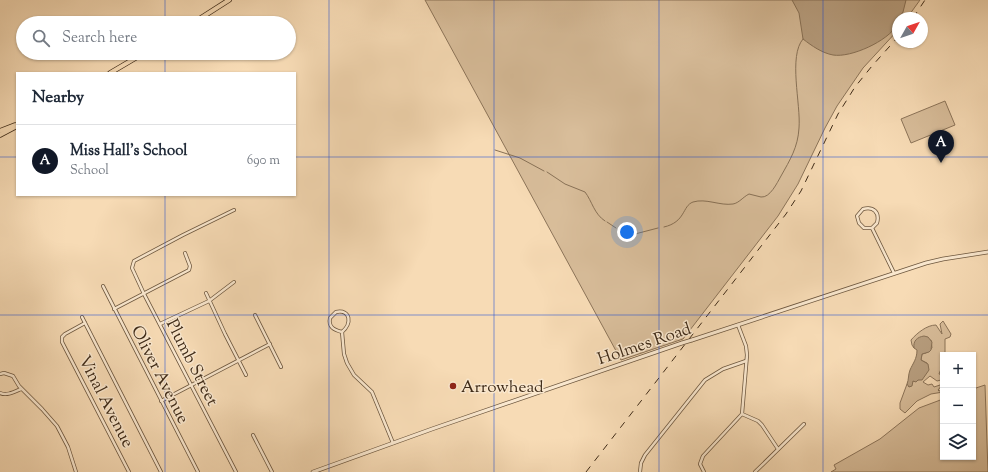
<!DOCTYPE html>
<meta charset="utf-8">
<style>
:root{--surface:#fff;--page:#f6f6f7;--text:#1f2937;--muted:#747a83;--line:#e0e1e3;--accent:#111827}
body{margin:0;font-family:"Sorts Mill Goudy",serif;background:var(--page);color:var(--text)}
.controls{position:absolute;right:12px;bottom:12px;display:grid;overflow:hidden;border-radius:0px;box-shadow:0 1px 3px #0004}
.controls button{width:36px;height:36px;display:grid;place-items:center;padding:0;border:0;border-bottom:1px solid var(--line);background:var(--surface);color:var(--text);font:20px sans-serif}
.compass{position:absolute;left:892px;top:12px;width:36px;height:36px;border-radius:50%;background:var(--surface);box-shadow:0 1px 3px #0004;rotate:50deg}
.you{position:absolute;left:627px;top:232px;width:14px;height:14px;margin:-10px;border:3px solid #fff;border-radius:50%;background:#1a73e8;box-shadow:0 0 0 6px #1a73e833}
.badge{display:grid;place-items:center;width:26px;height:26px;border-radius:50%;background:var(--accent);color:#fff;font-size:13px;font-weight:700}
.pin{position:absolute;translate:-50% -33px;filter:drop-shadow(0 1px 2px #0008)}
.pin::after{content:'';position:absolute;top:21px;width:14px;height:12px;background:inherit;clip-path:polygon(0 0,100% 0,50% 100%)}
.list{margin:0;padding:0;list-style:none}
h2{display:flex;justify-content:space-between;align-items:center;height:52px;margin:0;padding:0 16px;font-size:17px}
h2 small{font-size:13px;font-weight:400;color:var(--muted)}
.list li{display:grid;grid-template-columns:26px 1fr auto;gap:12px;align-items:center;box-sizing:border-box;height:72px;padding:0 16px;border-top:1px solid var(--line)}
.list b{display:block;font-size:15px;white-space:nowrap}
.list p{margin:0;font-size:13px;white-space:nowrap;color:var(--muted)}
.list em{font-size:13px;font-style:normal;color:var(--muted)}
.icon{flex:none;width:22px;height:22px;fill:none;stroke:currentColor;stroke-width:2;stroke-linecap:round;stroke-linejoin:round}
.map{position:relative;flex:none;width:988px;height:472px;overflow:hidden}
.search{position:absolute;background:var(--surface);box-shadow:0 1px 3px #0004;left:16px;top:16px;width:280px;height:44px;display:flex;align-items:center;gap:10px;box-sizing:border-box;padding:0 14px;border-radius:22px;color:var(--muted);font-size:15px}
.panel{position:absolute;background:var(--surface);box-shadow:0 1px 3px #0004;left:16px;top:72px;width:280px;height:124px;border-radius:0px}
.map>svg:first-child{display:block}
.green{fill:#d8bd9a;stroke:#8c7459}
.water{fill:#b89f80;stroke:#887156}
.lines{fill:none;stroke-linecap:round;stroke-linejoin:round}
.stream{stroke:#887156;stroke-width:1}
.minor-casing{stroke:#6d573f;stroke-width:4}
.tertiary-casing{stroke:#6d573f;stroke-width:4.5}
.trunk-casing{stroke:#3f2b18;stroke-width:5.5}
.minor{stroke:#fae8cf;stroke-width:2.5}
.tertiary{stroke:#fae8cf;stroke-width:3}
.trunk{stroke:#f7dbb5;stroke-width:4}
.rail{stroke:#3f2b18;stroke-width:1;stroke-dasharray:7 7;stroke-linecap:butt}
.tertiary-bridge-casing{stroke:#6d573f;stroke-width:4.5;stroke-linecap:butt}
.tertiary-bridge{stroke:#fae8cf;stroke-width:3}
.grid{fill:none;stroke:#1d4ed8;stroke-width:1;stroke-opacity:0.55}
.poi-dot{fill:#8f2418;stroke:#fae8cf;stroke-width:1.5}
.labels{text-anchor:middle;stroke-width:3;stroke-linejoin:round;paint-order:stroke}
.street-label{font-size:17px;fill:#3f2b18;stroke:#fae8cf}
.poi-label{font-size:17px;fill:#3f2b18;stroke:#fae8cf;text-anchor:start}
</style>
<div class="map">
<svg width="988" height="472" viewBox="0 0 988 472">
<rect width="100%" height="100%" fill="#f7dbb5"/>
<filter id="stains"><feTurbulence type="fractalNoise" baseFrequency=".005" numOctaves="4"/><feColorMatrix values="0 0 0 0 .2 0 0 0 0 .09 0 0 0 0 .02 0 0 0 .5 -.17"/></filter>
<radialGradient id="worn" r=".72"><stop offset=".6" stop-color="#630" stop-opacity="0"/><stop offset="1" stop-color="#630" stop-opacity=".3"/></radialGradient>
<!-- green -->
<g class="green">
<polygon points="425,0 920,0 907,18 898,18 898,30 863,68 837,106 825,128 798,184 778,216 683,339 621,360"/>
<polygon points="945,101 955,125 911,143 901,119"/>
<path d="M943 321 951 334 950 337 945 339V355H943V364L939 374 943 375 941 380 937 381 930 376 923 382 928 385 932 384 934 387 943 384 938 390 939 391 943 389V392L931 394 917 401 905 413 900 409V403L907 384 908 383 909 387 913 381C922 382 924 370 927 363L921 360 922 354 926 353 932 348 931 340 914 346V348L912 345 911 340C917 333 927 325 936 325L942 334 940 324Z"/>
<polygon points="985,385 988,472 831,472 836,469 834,465 880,439 919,408 943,399 943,457 973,457 973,389"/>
</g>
<!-- water -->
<g class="water">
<path d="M792 0H906C905 4 904 8 903 12 901 15 899 18 898 19 896 25 899 21 897 25 888 41 851 58 833 55 822 53 812 46 803 39L799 13Z"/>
<path d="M924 336 928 337 932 342 931 350 929 352 922 354 921 360 928 364 929 370 922 380H918L916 382 913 381 912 386 909 387 907 384C909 379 908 375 910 370 913 363 917 359 917 350L914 348C913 341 917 337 924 336Z"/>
</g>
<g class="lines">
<!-- stream -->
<g class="stream">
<polyline points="495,150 520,158 544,171"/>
<path d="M547 172 565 184 585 192C592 201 594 214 605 221"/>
<polyline points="607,222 616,228"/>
<path d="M664 227C686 222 682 206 693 202 706 198 720 206 733 204 739 203 743 197 749 194 753 195 757 196 761 197 770 198 777 183 781 176 790 160 798 147 799 128 801 104 788 56 803 39"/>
<polyline points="619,230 635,234 658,228"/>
</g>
<defs>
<g id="minor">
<polyline points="234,210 183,235 134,261 132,268 144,294 236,472"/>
<path d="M872 228 877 223C880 212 873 206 863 209L857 216 859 223 864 228H872L894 273"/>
<polyline points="103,286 198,472"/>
<polyline points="206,293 225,334 246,375"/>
<polyline points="114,309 189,270 190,266 185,253"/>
<polyline points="255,315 281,367"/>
<polyline points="82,317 161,472"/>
<polyline points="85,323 65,334 62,337 62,342 129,472"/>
<polyline points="160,324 209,301 234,282"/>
<polyline points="738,325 746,346 747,355 742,414 758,421 762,425 778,449"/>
<path d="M342 332C352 324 351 309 336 312L330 318C328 327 334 330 342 332L344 354 347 363 354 375 372 392 393 443"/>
<polyline points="0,374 4,373 13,376 19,386 42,409 57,426 68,447 76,472"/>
<path d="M0 393C7 396 14 392 21 389"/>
<polyline points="161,401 270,344"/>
<polyline points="253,435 272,472"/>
<polyline points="640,472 641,463 645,455 705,380 723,369 746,361"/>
<polyline points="704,472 700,464 703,456 742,414"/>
<polyline points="755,472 804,424"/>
</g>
<g id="tertiary">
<polyline points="692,340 926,263 943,259 988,252"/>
<polyline points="313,472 432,429 682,343"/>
</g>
<g id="trunk">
<polyline points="193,23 229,0"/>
<polyline points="110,73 144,53"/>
<polyline points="0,131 15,125"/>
<polyline points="0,135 17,126"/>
</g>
</defs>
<!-- minor casing -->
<use href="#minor" class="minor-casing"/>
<!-- tertiary casing -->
<use href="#tertiary" class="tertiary-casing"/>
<!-- trunk casing -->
<use href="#trunk" class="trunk-casing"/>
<!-- minor -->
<use href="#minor" class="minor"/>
<!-- tertiary -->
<use href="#tertiary" class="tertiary"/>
<!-- trunk -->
<use href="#trunk" class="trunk"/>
<!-- rail -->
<g class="rail">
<polyline points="913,18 925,0"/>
<polyline points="586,472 786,214 801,191 838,114 855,87 872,66 898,37"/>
</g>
<defs>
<polyline id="tertiary-bridge" points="682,343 692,340"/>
</defs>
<!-- tertiary-bridge casing -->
<use href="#tertiary-bridge" class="tertiary-bridge-casing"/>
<!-- tertiary-bridge -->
<use href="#tertiary-bridge" class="tertiary-bridge"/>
</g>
<!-- grid -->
<path class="grid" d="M165 0V23M329 0V472M494 0V472M659 0V472M823 0V472M165 53V73M0 157H17M295 157H988M165 195V472M0 315H988"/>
<!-- markers -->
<circle class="poi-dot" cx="453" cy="386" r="4"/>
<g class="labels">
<!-- street labels -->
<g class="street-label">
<text transform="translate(644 343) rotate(-19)" y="6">Holmes Road</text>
<text transform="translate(193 362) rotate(63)" y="6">Plumb Street</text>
<text transform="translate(161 374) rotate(63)" y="6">Oliver Avenue</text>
<text transform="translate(107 401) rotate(63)" y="6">Vinal Avenue</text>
</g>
<!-- poi labels -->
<g class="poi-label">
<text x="461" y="392">Arrowhead</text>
</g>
</g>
<rect width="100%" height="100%" filter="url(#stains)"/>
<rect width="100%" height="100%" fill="url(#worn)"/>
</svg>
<div class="controls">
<button>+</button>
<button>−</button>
<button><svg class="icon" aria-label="layers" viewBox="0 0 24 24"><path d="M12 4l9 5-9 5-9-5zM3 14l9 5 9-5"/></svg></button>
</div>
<svg class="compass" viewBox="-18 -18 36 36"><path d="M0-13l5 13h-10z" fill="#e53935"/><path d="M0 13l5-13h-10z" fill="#747a83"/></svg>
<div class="you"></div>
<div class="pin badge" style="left:941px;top:163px">A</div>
<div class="search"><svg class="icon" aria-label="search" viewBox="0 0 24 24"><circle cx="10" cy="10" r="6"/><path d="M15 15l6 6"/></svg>Search here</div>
<section class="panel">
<h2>Nearby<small></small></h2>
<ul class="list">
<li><span class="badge">A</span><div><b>Miss Hall's School</b><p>School</p></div><em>690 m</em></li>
</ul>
</section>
</div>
